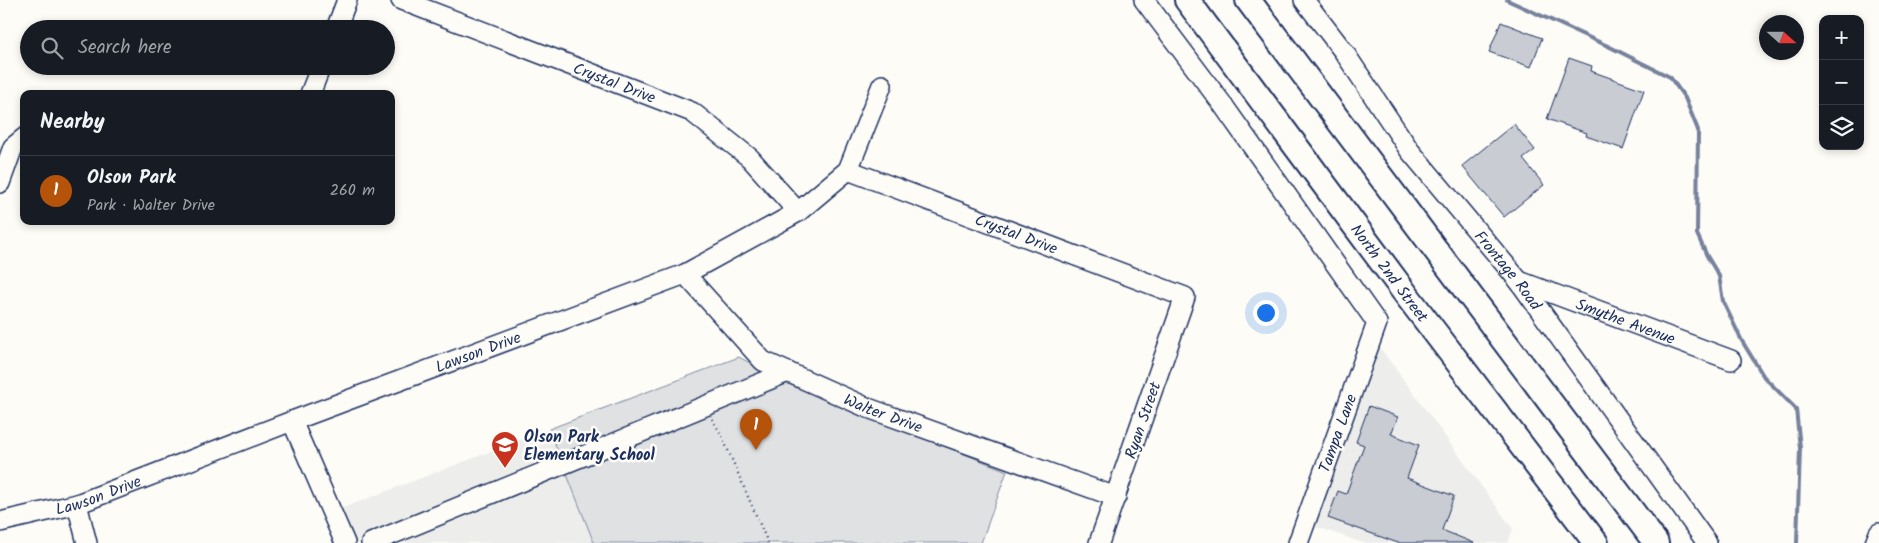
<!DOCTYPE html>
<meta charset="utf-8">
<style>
:root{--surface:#171b24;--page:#242831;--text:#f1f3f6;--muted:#9ea1a6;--line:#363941;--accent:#b45309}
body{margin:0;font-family:Kalam,sans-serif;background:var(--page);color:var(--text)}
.controls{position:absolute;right:15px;top:15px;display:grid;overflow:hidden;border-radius:10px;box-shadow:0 2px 8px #0003}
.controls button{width:45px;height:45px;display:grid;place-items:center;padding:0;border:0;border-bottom:1px solid var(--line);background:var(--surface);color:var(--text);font:25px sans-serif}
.compass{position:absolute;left:1759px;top:15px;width:45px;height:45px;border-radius:50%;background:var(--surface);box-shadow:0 2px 8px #0003;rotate:111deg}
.you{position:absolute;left:1265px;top:312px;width:18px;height:18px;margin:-12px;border:4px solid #fff;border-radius:50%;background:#1a73e8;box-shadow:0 0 0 8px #1a73e833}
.badge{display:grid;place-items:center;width:32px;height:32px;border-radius:50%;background:var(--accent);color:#fff;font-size:16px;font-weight:700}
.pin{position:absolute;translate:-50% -41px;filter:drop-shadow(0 1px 2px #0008)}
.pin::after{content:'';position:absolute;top:26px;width:18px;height:15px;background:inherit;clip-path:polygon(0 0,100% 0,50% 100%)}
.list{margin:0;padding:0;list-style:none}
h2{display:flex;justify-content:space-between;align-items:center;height:65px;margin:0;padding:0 20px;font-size:21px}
h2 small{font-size:16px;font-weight:400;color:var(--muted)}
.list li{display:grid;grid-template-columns:32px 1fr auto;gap:15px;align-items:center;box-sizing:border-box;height:70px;padding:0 20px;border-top:1px solid var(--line)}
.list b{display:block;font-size:19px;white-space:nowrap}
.list p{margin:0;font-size:16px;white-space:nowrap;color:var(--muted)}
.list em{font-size:16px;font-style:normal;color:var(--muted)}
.icon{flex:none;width:28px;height:28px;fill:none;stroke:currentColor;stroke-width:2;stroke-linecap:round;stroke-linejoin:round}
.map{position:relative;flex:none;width:1879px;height:543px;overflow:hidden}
.search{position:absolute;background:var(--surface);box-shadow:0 2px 8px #0003;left:20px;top:20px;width:375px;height:55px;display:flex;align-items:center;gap:12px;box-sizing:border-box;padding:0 18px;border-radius:28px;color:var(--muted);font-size:19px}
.panel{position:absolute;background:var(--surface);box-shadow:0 2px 8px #0003;left:20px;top:90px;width:375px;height:135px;border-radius:10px}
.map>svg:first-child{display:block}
.built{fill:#edeeec}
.green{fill:#e0e1e3;stroke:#7e88a0}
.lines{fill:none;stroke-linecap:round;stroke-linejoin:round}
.stream{stroke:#76819c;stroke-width:4}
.building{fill:#c9ccd3;stroke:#1b2f5e}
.minor-casing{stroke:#1b2f5e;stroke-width:22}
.major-casing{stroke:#1b2f5e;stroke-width:28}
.path{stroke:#1b2f5e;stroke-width:2.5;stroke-dasharray:1 4;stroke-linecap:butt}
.minor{stroke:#fdfcf7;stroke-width:19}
.major{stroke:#fdfcf7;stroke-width:24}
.labels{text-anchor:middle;stroke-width:5;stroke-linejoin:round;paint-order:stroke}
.street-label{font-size:16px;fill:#1b2f5e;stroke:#fdfcf7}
.poi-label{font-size:16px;font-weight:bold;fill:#1b2f5e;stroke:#fdfcf7;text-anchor:start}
</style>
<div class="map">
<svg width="1879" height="543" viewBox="0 0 1879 543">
<rect width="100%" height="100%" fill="#fdfcf7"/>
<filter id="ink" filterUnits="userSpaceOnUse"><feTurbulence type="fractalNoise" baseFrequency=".02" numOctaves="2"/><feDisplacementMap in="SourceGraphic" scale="10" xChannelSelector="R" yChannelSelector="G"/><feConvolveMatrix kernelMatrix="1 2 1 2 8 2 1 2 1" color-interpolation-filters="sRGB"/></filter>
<g filter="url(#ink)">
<!-- built -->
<g class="built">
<polygon points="1376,342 1513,529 1508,543 1363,543 1311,525"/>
<polygon points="549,429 594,543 353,543 340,509"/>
</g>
<!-- green -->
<polygon class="green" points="739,357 788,384 1007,471 981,543 594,543 549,429"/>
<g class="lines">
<!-- stream -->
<polyline class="stream" points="1507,0 1610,47 1670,77 1685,98 1698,130 1697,234 1707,256 1719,276 1723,301 1742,341 1764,377 1796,409 1800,448 1797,543"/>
</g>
<!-- building -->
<g class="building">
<polygon points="1501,22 1542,38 1531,67 1489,52"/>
<polygon points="1569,58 1592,66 1591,71 1644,90 1623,149 1586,136 1587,133 1547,119"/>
<polygon points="1514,124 1535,150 1523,159 1544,185 1504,217 1462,166"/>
<polygon points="1369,406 1398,417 1391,434 1419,445 1407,478 1454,496 1442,530 1474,543 1398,543 1328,518 1338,491 1346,494 1364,445 1356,442"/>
</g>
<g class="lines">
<defs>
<g id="minor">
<path id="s1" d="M401 0 692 112 750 158 798 212"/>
<polyline points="1144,0 1223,105 1377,323 1298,543"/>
<path id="s2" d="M1304 0 1344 52 1410 151 1519 281 1707 543"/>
<polyline points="336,29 347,0"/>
<polyline points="310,94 321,66"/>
<path id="s3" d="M848 170 1185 297 1099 543"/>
<polyline points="0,183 13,147 24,138"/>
<path id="s4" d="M685 274 763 361 868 408 1116 497"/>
<path id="s5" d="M1519 281 1731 360"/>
<polyline points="292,421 345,543"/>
<polyline points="77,504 87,543"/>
<path id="s6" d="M0 522 77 504 292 421 685 274 798 212 848 170 882 85"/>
<polyline points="371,543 788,372"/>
<polyline points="1875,543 1879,533"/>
</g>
<g id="major">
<path id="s7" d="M1187 0 1408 297 1596 543"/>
<polyline points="1248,0 1656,543"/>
</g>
</defs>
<!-- minor casing -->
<use href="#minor" class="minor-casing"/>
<!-- major casing -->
<use href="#major" class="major-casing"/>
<!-- path -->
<polyline class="path" points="712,419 721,434 768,543"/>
<!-- minor -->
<use href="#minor" class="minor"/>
<!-- major -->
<use href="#major" class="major"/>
</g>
</g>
<!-- icons -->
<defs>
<symbol id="school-pin" viewBox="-11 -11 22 30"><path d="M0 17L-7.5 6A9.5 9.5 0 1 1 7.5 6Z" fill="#c8321e" stroke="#fdfcf7"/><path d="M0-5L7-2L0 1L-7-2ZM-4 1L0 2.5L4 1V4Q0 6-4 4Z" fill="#fff"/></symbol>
</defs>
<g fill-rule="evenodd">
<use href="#school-pin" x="489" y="429" width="32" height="43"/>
</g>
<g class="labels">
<!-- street labels -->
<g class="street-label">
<text dy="6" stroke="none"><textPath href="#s1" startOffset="229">Crystal Drive</textPath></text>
<text dy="6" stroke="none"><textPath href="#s3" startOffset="180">Crystal Drive</textPath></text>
<text dy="6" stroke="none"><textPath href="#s2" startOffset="339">Frontage Road</textPath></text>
<text dy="6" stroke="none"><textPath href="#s7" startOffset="340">North 2nd Street</textPath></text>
<text dy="6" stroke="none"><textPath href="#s5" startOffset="114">Smythe Avenue</textPath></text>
<text dy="6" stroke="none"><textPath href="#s6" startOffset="508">Lawson Drive</textPath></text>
<text dy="6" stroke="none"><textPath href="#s4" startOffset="248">Walter Drive</textPath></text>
<text transform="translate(1142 420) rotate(-71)" y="6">Ryan Street</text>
<text transform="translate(1337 433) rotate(-70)" y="6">Tampa Lane</text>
<text dy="6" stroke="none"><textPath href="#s6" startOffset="102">Lawson Drive</textPath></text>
</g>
<!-- poi labels -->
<g class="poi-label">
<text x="524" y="442">Olson Park<tspan x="524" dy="18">Elementary School</tspan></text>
</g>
</g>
</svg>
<div class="controls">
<button>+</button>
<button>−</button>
<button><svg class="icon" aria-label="layers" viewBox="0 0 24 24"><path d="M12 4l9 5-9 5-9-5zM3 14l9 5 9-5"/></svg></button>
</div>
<svg class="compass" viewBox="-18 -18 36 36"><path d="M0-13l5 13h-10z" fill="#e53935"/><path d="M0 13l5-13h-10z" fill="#9ea1a6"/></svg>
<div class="you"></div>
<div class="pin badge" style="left:756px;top:450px">1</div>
<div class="search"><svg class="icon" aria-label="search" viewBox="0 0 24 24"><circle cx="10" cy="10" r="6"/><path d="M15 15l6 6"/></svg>Search here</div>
<section class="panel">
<h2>Nearby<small></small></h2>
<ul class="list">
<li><span class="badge">1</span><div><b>Olson Park</b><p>Park · Walter Drive</p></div><em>260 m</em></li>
</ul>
</section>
</div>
